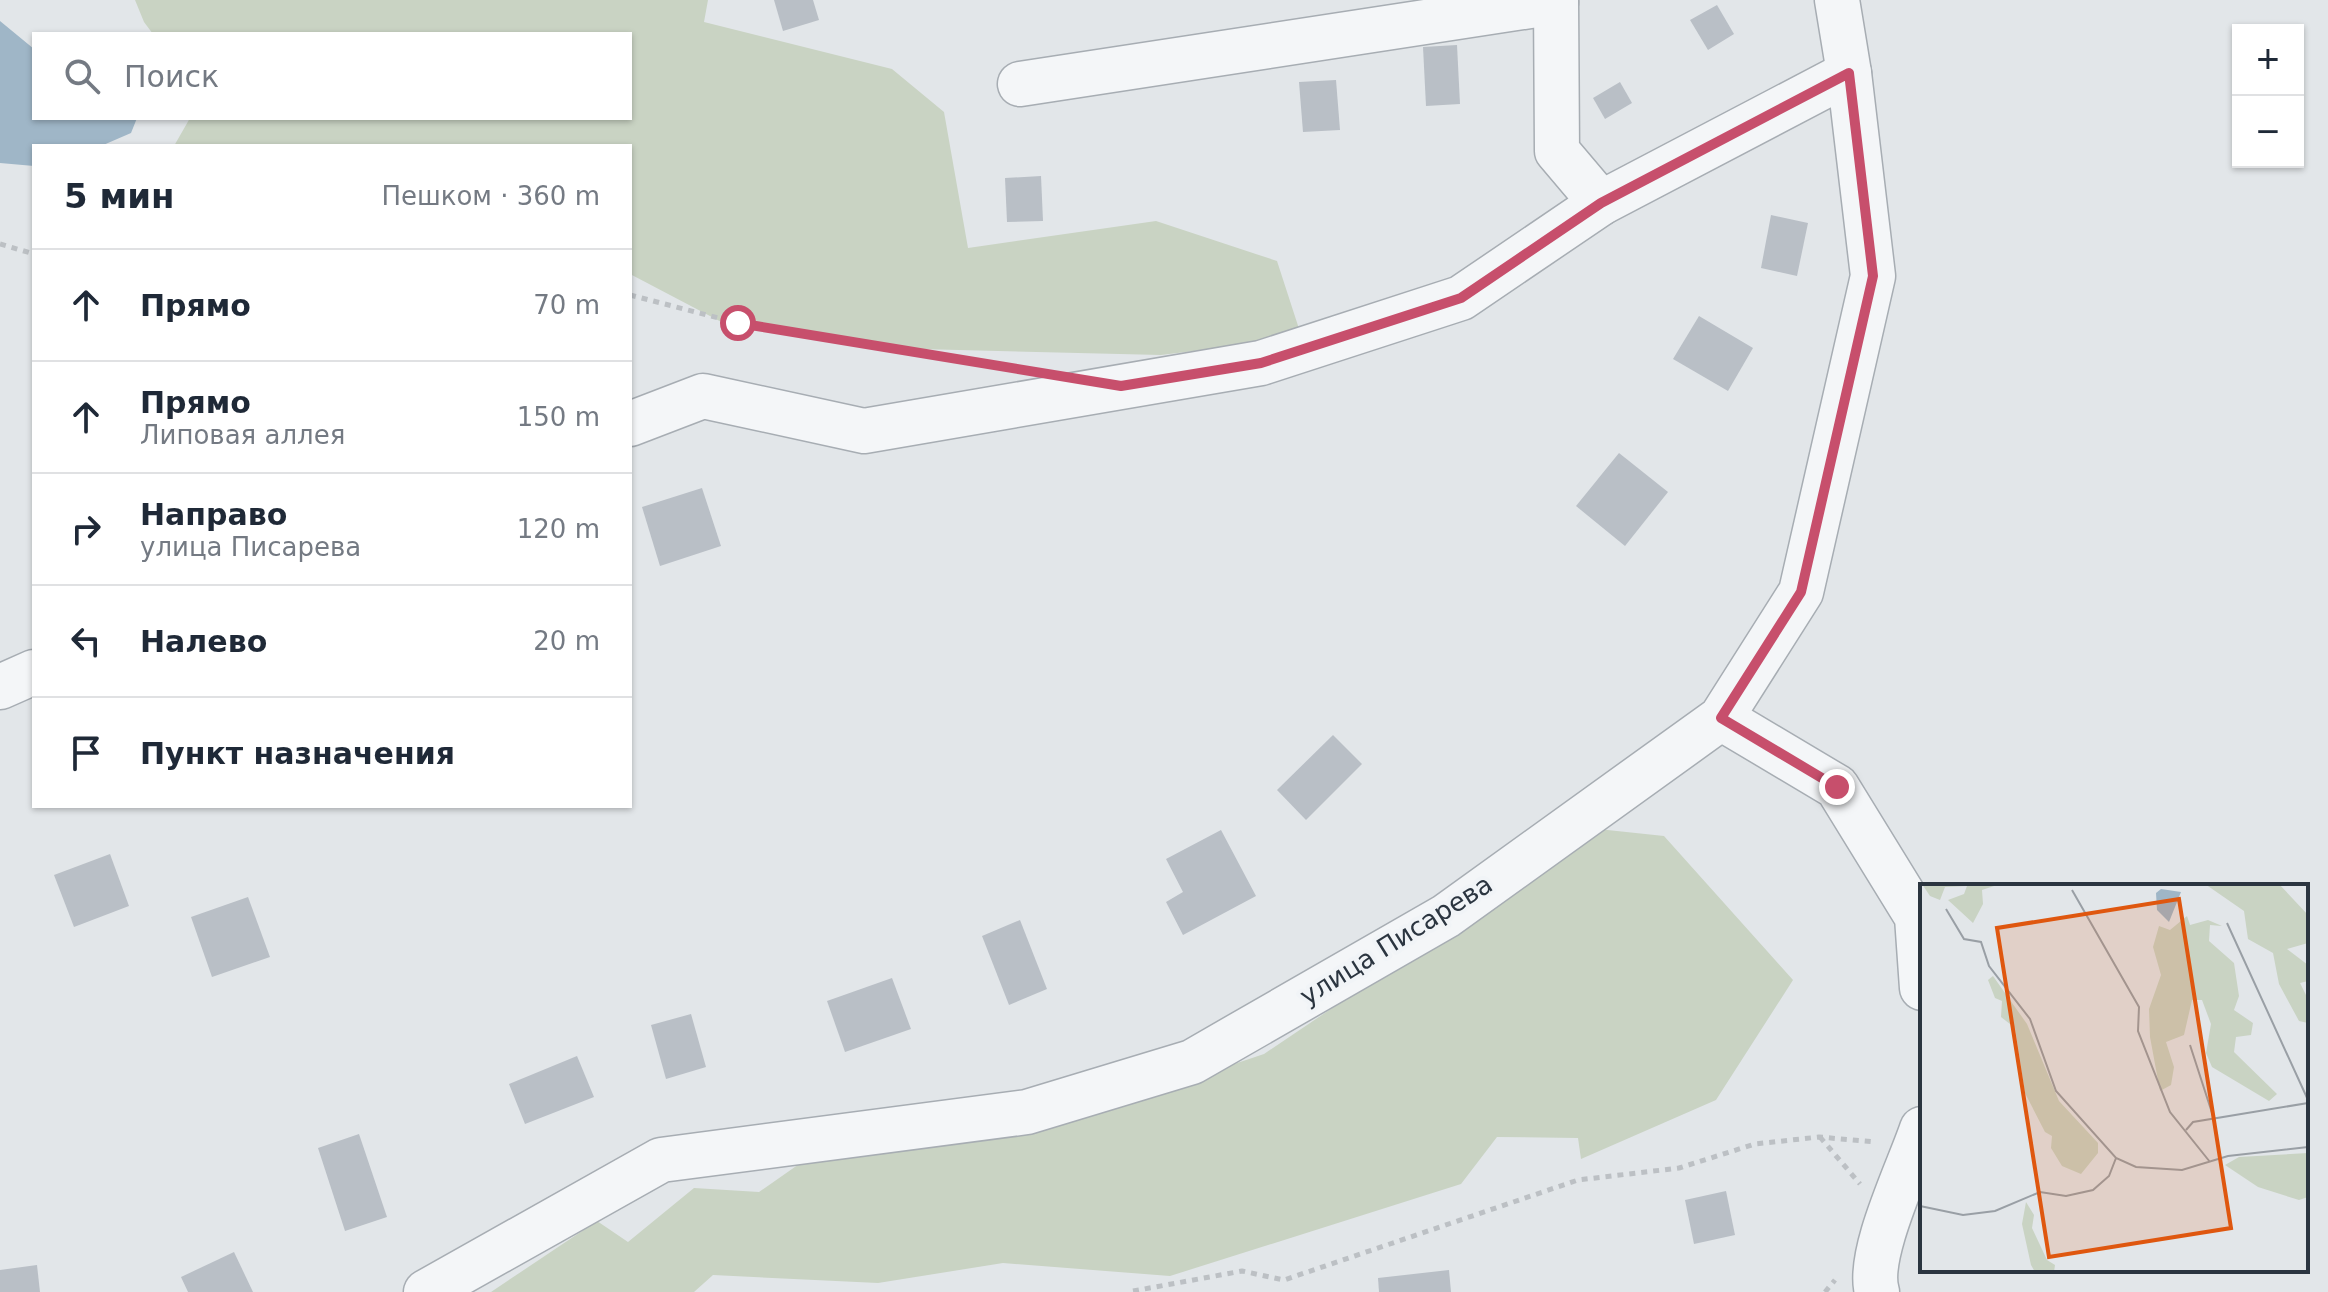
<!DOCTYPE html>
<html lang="ru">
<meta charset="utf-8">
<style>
:root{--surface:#fff;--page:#f2f2f3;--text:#1f2937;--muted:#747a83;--line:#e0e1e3}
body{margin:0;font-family:"DejaVu Sans",sans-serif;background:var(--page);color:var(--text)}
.controls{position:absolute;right:24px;top:24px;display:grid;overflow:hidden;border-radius:0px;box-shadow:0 2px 6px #0004}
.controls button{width:72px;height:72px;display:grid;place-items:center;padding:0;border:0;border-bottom:2px solid var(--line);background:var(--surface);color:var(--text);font:40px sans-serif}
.stop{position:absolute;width:24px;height:24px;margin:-18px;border:6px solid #c74f6c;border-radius:50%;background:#fff}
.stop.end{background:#c74f6c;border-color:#fff;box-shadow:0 2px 8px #0008}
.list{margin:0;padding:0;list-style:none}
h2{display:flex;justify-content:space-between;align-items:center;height:104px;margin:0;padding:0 32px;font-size:34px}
h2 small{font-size:26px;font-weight:400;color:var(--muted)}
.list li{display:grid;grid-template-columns:52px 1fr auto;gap:24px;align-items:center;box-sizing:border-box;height:112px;padding:0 32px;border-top:2px solid var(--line)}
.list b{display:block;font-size:30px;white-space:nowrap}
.list p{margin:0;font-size:26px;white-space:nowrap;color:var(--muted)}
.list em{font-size:26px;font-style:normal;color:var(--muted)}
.icon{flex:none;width:44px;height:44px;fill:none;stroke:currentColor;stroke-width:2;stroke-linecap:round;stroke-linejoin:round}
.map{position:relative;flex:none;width:2328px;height:1292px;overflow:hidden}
.search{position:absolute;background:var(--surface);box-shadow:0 2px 6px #0004;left:32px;top:32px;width:600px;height:88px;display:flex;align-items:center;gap:20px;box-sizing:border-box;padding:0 28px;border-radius:0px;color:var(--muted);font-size:30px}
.panel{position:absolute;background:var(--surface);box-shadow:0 2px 6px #0004;left:32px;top:144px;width:600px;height:664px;border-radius:0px}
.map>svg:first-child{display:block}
.green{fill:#c9d3c3}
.water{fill:#9fb6c7}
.building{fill:#b9bfc6}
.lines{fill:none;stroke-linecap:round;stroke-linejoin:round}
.minor-casing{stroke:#a7adb3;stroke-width:47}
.path{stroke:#bcc0c4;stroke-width:5;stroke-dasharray:6 6;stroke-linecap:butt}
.minor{stroke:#f4f6f8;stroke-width:44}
.route{stroke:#c74f6c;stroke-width:10}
.labels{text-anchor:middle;stroke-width:8;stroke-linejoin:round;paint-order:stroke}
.street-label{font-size:26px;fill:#2b3540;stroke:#f1f4f7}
.inset-road{fill:none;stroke:#999fa5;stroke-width:2}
.view{fill:#df570f;fill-opacity:0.15;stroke:#df570f;stroke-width:4}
.inset-edge{fill:none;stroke:#2b3540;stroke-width:4}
</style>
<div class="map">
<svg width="2328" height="1292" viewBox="0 0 2328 1292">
<rect width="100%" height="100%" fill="#e2e6e9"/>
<!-- green -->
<g class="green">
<polygon points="135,0 708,0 704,22 892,69 944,112 968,248 1156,221 1277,261 1302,338 1161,355 919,349 729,326 630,274 630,146 174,146 190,118 630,118 630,34 153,34 144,22"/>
<polygon points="1598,829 1664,836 1793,980 1716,1100 1581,1159 1578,1138 1497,1137 1461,1184 1170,1276 1003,1263 878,1283 713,1275 694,1292 491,1292 597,1221 628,1242 694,1188 759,1192 812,1155 1037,1130 1264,1054"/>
</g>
<!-- water -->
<polygon class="water" points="0,21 34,49 34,118 137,118 131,133 101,146 34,146 34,166 0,163"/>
<!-- building -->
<g class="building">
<polygon points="774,0 813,0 819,20 783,31"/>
<polygon points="1717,5 1734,34 1708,50 1690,20"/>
<polygon points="1457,45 1460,104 1426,106 1423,47"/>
<polygon points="1336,80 1340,130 1303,132 1299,82"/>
<polygon points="1620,82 1632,103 1605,119 1593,98"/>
<polygon points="1041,176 1043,221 1007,222 1005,178"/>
<polygon points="1771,215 1808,223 1797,276 1761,268"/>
<polygon points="1699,316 1753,348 1728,391 1673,359"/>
<polygon points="1619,453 1668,492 1625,546 1576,506"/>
<polygon points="702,488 721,546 660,566 642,507"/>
<polygon points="1333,735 1362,764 1306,820 1277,790"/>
<polygon points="1221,830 1256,896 1183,935 1166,902 1183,892 1166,859"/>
<polygon points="110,854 129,906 74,927 54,875"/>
<polygon points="248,897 270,957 212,977 191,917"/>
<polygon points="1020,920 1047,989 1009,1005 982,936"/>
<polygon points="892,978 911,1029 845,1052 827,1001"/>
<polygon points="691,1014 706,1067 666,1079 651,1025"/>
<polygon points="577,1056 594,1097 525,1124 509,1084"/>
<polygon points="359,1134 387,1217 345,1231 318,1148"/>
<polygon points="1726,1191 1735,1235 1694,1244 1685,1200"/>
<polygon points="234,1252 253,1292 188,1292 181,1277"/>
<polygon points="37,1265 40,1292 0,1292 0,1270"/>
<polygon points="1449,1270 1451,1292 1379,1292 1378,1278"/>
</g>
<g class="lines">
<defs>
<g id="minor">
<polyline points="1556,0 1557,151 1601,203"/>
<polyline points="1020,84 1556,2"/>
<polyline points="630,424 703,396 864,431 1261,363 1461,298 1601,203 1849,73"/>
<polyline points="0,687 34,672"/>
<polyline points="1721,718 1837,787 1917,917 1922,988"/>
<polyline points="426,1292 661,1160 1027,1112 1192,1062 1446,916 1721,718 1801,592 1873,276 1849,73 1837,0"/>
<path d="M1877 1292C1866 1255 1909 1168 1922 1129"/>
</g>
</defs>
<!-- minor casing -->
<use href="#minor" class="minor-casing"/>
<!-- path -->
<g class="path">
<polyline points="0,244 34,254"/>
<polyline points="630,295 738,323 994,365"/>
<polyline points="1820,1137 1860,1184"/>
<polyline points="1133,1291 1242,1271 1284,1280 1578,1180 1679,1168 1755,1144 1819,1137 1876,1142"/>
<polyline points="1825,1292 1835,1280"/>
</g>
<!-- minor -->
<use href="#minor" class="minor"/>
</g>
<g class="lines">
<!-- route -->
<polyline class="route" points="738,323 1121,386 1261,363 1461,298 1601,203 1849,73 1873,276 1801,592 1721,718 1837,787"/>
</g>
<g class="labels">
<!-- street labels -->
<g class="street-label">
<text transform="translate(1396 940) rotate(-32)" y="9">улица Писарева</text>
</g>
</g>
<!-- overview -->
<g transform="translate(1920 884)">
<rect width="388" height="388" fill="#e2e6e9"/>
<path d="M2 0H80L62 6 63 20 53 39 28 16 44 10 47 2 25 3 20 16 10 12ZM285 0H359L388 31V59L367 65 388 81V97L380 99 388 115V139L379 137 359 100 353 69 328 55 324 27ZM267 32 270 41 288 36 302 42 290 41 289 57 314 79 319 112 314 126 333 139 331 151 316 153 314 168 357 210 349 217 292 183 286 169 291 140 282 116H272L264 151 246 158 254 183 251 201 240 207 230 153 229 125 241 91 233 63 239 42 250 46ZM73 92 107 140 139 217 178 259V269L161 290 142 282 131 264 132 252 125 248 105 209 95 144 81 133 82 117 75 114 68 96ZM388 269V313L379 316 338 303 305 281 319 273ZM106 318 114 331 112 344 127 376 135 381 134 388H115L111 381 102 340Z" fill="#c9d3c3"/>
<path d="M241 5 261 8 249 38 237 26 236 9Z" fill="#9fb6c7"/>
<path class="inset-road" d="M152 6 219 123 218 147 250 228 290 278M26 25 44 55 61 58 69 82 110 135 136 207 196 274 216 283 262 286 308 272 388 263M307 39 388 216M270 161 294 235M266 246 273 238 388 219M0 322 43 331 75 327 120 308 146 312 173 306 189 292 196 274"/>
<path class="view" d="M259 15 311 344 129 373 77 44Z"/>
<rect width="388" height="388" class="inset-edge"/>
</g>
</svg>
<div class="controls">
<button>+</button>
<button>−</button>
</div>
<div class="stop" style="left:738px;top:323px"></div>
<div class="stop end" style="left:1837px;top:787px"></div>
<div class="search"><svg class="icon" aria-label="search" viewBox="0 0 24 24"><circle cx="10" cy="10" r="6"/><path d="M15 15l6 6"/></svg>Поиск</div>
<section class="panel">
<h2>5 мин<small>Пешком · 360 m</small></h2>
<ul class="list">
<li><svg class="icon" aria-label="ahead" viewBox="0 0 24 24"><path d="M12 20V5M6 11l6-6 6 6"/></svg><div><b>Прямо</b></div><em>70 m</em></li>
<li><svg class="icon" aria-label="ahead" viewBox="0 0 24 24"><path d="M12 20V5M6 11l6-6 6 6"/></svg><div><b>Прямо</b><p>Липовая аллея</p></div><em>150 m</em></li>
<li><svg class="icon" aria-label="right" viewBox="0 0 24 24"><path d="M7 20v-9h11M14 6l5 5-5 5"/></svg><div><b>Направо</b><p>улица Писарева</p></div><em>120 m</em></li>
<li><svg class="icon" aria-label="left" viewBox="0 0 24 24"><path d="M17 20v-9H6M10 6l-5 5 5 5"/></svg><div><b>Налево</b></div><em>20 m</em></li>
<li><svg class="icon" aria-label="arrive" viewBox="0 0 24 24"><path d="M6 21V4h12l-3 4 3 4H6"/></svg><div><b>Пункт назначения</b></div></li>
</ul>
</section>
</div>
